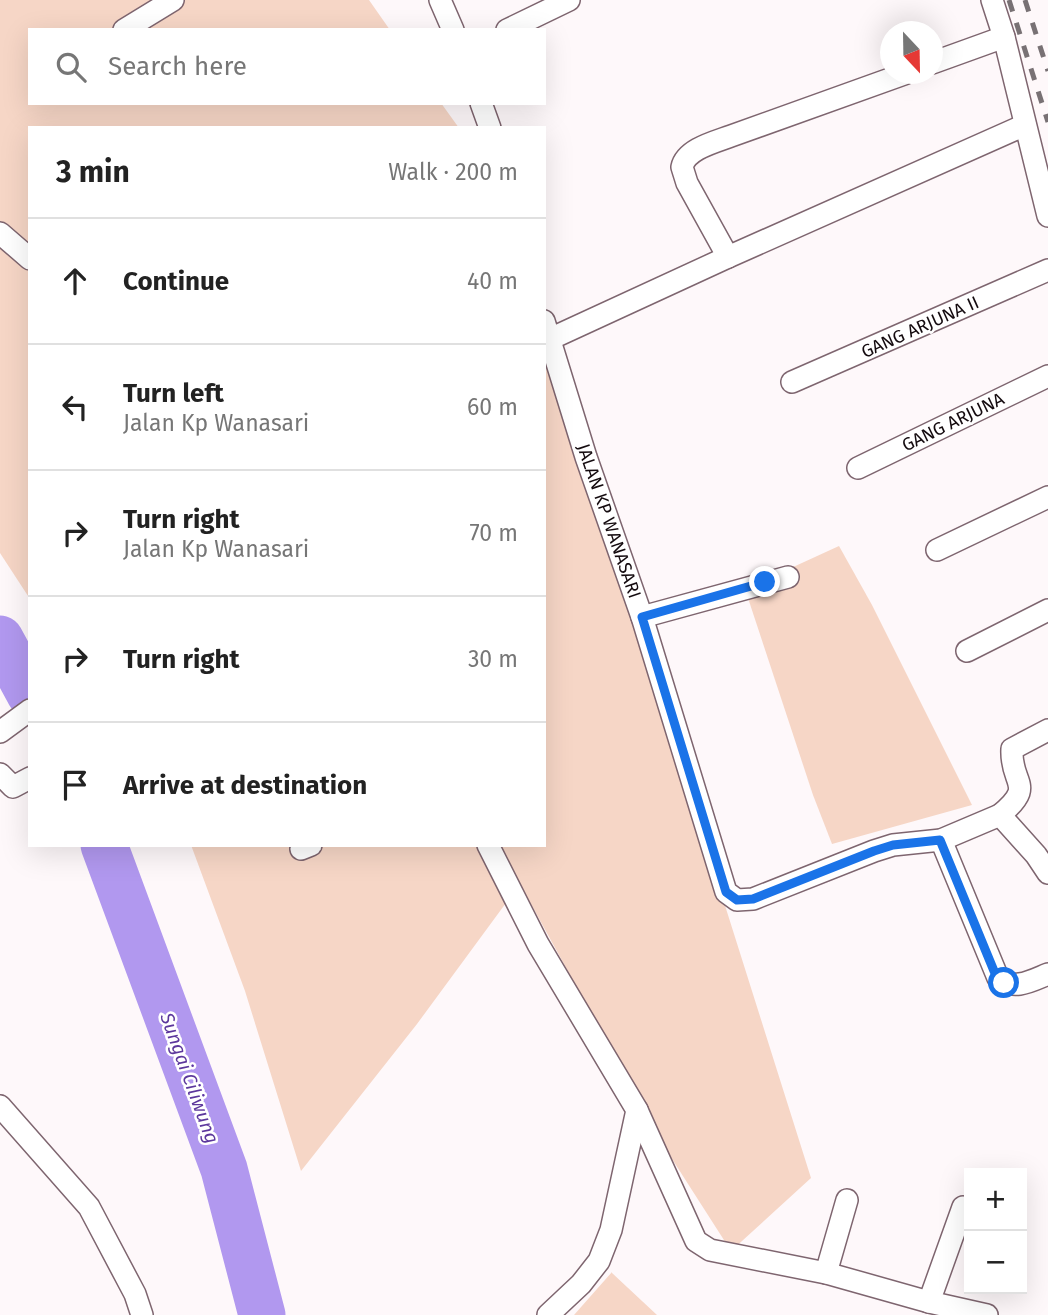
<!DOCTYPE html>
<meta charset="utf-8">
<style>
:root{--surface:#fff;--page:#f6f6f6;--text:#222;--muted:#767676;--line:#e0e0e0}
body{margin:0;font-family:"Fira Sans",sans-serif;background:var(--page);color:var(--text)}
.controls{position:absolute;right:21px;bottom:21px;display:grid;overflow:hidden;border-radius:0px;box-shadow:0 7px 28px #0002}
.controls button{width:63px;height:63px;display:grid;place-items:center;padding:0;border:0;border-bottom:2px solid var(--line);background:var(--surface);color:var(--text);font:35px sans-serif}
.compass{position:absolute;left:880px;top:21px;width:63px;height:63px;border-radius:50%;background:var(--surface);box-shadow:0 7px 28px #0002;rotate:158deg}
.stop{position:absolute;width:21px;height:21px;margin:-16px;border:5px solid #1a73e8;border-radius:50%;background:#fff}
.stop.end{background:#1a73e8;border-color:#fff;box-shadow:0 2px 7px #0008}
.list{margin:0;padding:0;list-style:none}
h2{display:flex;justify-content:space-between;align-items:center;height:91px;margin:0;padding:0 28px;font-size:30px}
h2 small{font-size:23px;font-weight:400;color:var(--muted)}
.list li{display:grid;grid-template-columns:46px 1fr auto;gap:21px;align-items:center;box-sizing:border-box;height:126px;padding:0 28px;border-top:2px solid var(--line)}
.list b{display:block;font-size:26px;white-space:nowrap}
.list p{margin:0;font-size:23px;white-space:nowrap;color:var(--muted)}
.list em{font-size:23px;font-style:normal;color:var(--muted)}
.icon{flex:none;width:38px;height:38px;fill:none;stroke:currentColor;stroke-width:2;stroke-linecap:round;stroke-linejoin:round}
.map{position:relative;flex:none;width:1048px;height:1315px;overflow:hidden}
.search{position:absolute;background:var(--surface);box-shadow:0 7px 28px #0002;left:28px;top:28px;width:518px;height:77px;display:flex;align-items:center;gap:18px;box-sizing:border-box;padding:0 24px;border-radius:0px;color:var(--muted);font-size:26px}
.panel{position:absolute;background:var(--surface);box-shadow:0 7px 28px #0002;left:28px;top:126px;width:518px;height:721px;border-radius:0px}
.map>svg:first-child{display:block}
.green{fill:#f6d6c6}
.lines{fill:none;stroke-linecap:round;stroke-linejoin:round}
.river{stroke:#b198ef;stroke-width:47}
.street-casing{stroke:#7e656f;stroke-width:24}
.street{stroke:#fff;stroke-width:21}
.rail{stroke:#787174;stroke-width:5;stroke-dasharray:12 12;stroke-linecap:butt}
.route{stroke:#1a73e8;stroke-width:9}
.labels{text-anchor:middle;stroke-width:5;stroke-linejoin:round;paint-order:stroke}
.street-label{font-size:18px;fill:#140b0f;stroke:#fff}
.water-label{font-size:19px;font-style:italic;fill:#5c379c;stroke:#fff}
</style>
<div class="map">
<svg width="1048" height="1315" viewBox="0 0 1048 1315">
<rect width="100%" height="100%" fill="#fef8fa"/>
<!-- green -->
<g class="green">
<polygon points="0,0 369,0 390,30 30,30 30,103 441,103 459,128 30,128 30,599 0,553"/>
<polygon points="544,356 598,503 811,1178 731,1251 665,1148 520,884 417,1024 301,1171 245,991 191,845 544,845"/>
<polygon points="839,546 872,605 972,805 832,844 813,795 745,589"/>
<polygon points="612,1272 612,1273 657,1315 574,1315"/>
</g>
<g class="lines">
<!-- river -->
<g class="river">
<polyline points="0,639 30,694"/>
<polyline points="104,845 224,1169 262,1315"/>
</g>
<defs>
<g id="street">
<polyline points="440,0 453,30"/>
<polyline points="992,0 1004,37 1048,216"/>
<polyline points="124,30 173,0"/>
<polyline points="507,30 569,0"/>
<polyline points="932,63 1004,37"/>
<polyline points="481,103 490,128"/>
<polyline points="0,233 30,259"/>
<path d="M728 257 687 183 682 167C686 149 715 142 731 136L904 74"/>
<polyline points="544,321 586,457 642,617 726,892 737,900 753,899 874,851 893,845 941,840 1000,815 1036,855 1048,873"/>
<polyline points="550,339 728,257 1025,125"/>
<polyline points="792,382 1048,270"/>
<polyline points="858,468 1048,376"/>
<polyline points="937,550 1048,497"/>
<polyline points="642,617 788,577"/>
<polyline points="967,651 1048,610"/>
<polyline points="0,732 30,710"/>
<polyline points="0,774 13,787 30,778"/>
<path d="M1000 815C1037 784 1010 785 1012 749L1048 730"/>
<path d="M941 840 998 978C1014 991 1031 981 1048 974"/>
<polyline points="488,845 538,944 637,1110 611,1230 599,1261 581,1284 548,1315"/>
<polyline points="301,849 311,845"/>
<polyline points="0,1106 89,1207 135,1294 142,1315"/>
<polyline points="637,1110 696,1241 710,1250 826,1273 929,1302 987,1315"/>
<polyline points="826,1273 847,1200"/>
<polyline points="929,1302 963,1207"/>
</g>
</defs>
<!-- street casing -->
<use href="#street" class="street-casing"/>
<!-- street -->
<use href="#street" class="street"/>
<!-- rail -->
<g class="rail">
<polyline points="1009,0 1048,122"/>
<polyline points="1025,0 1048,71"/>
</g>
</g>
<g class="lines">
<!-- route -->
<polyline class="route" points="765,582 642,617 726,892 737,900 753,899 874,851 893,845 940,840 994,971 998,978 1004,983"/>
</g>
<g class="labels">
<!-- street labels -->
<g class="street-label">
<text transform="translate(920 327) rotate(-24)" y="6">GANG ARJUNA II</text>
<text transform="translate(953 422) rotate(-26)" y="6">GANG ARJUNA</text>
<text transform="translate(609 521) rotate(71)" y="6">JALAN KP WANASARI</text>
</g>
<!-- water labels -->
<g class="water-label">
<text transform="translate(190 1078) rotate(70)" y="7">Sungai Ciliwung</text>
</g>
</g>
</svg>
<div class="controls">
<button>+</button>
<button>−</button>
</div>
<svg class="compass" viewBox="-18 -18 36 36"><path d="M0-13l5 13h-10z" fill="#e53935"/><path d="M0 13l5-13h-10z" fill="#767676"/></svg>
<div class="stop" style="left:1004px;top:983px"></div>
<div class="stop end" style="left:765px;top:582px"></div>
<div class="search"><svg class="icon" aria-label="search" viewBox="0 0 24 24"><circle cx="10" cy="10" r="6"/><path d="M15 15l6 6"/></svg>Search here</div>
<section class="panel">
<h2>3 min<small>Walk · 200 m</small></h2>
<ul class="list">
<li><svg class="icon" aria-label="ahead" viewBox="0 0 24 24"><path d="M12 20V5M6 11l6-6 6 6"/></svg><div><b>Continue</b></div><em>40 m</em></li>
<li><svg class="icon" aria-label="left" viewBox="0 0 24 24"><path d="M17 20v-9H6M10 6l-5 5 5 5"/></svg><div><b>Turn left</b><p>Jalan Kp Wanasari</p></div><em>60 m</em></li>
<li><svg class="icon" aria-label="right" viewBox="0 0 24 24"><path d="M7 20v-9h11M14 6l5 5-5 5"/></svg><div><b>Turn right</b><p>Jalan Kp Wanasari</p></div><em>70 m</em></li>
<li><svg class="icon" aria-label="right" viewBox="0 0 24 24"><path d="M7 20v-9h11M14 6l5 5-5 5"/></svg><div><b>Turn right</b></div><em>30 m</em></li>
<li><svg class="icon" aria-label="arrive" viewBox="0 0 24 24"><path d="M6 21V4h12l-3 4 3 4H6"/></svg><div><b>Arrive at destination</b></div></li>
</ul>
</section>
</div>
